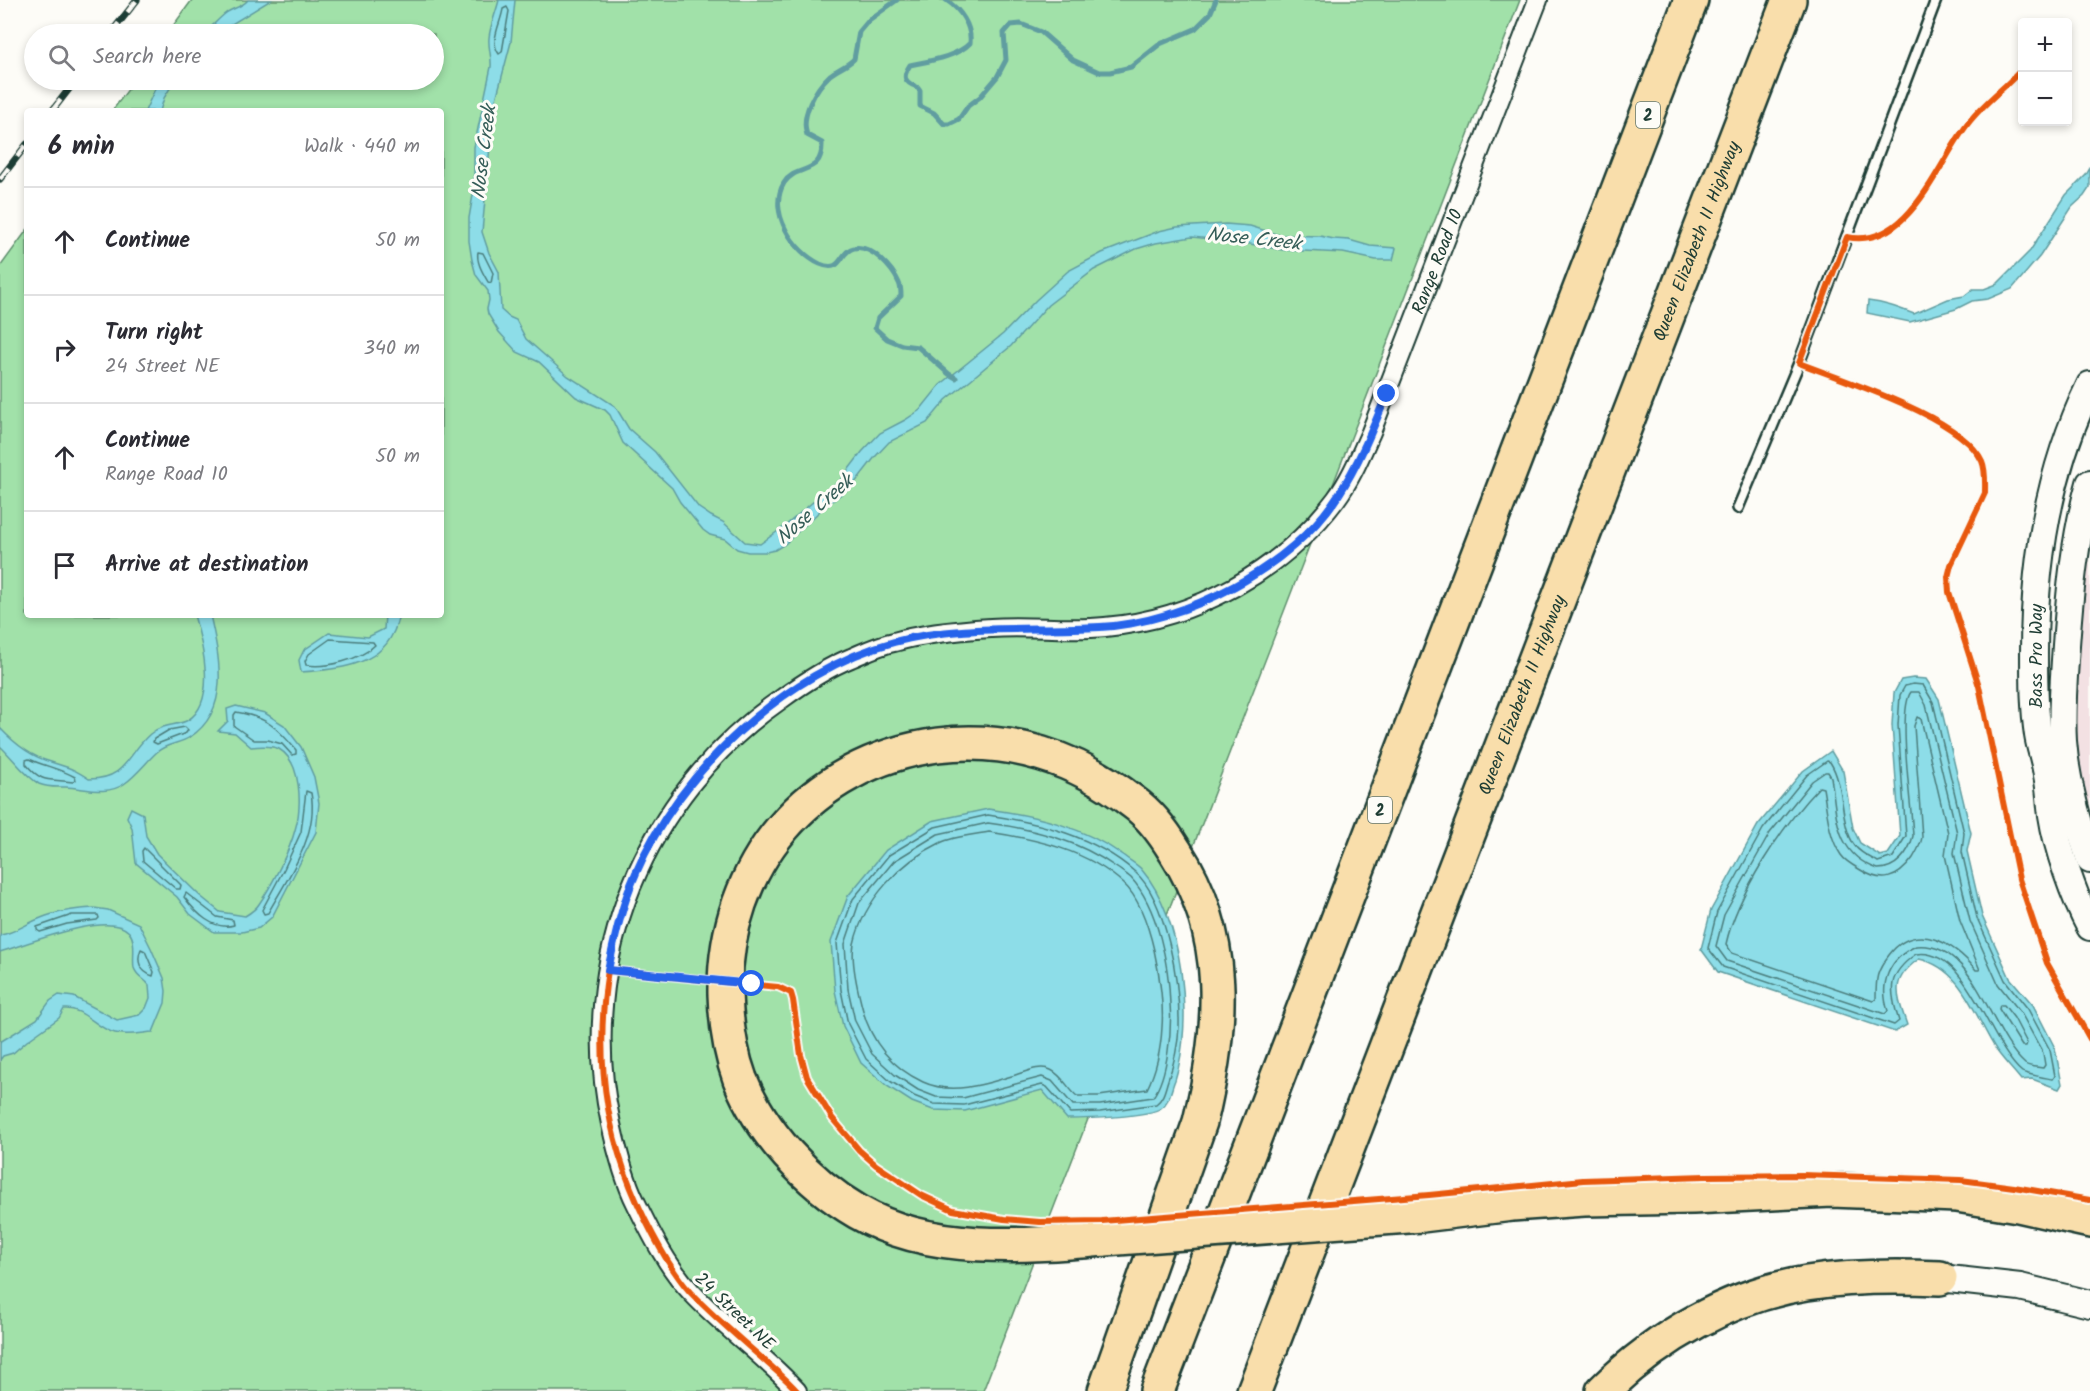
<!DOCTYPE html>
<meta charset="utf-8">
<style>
:root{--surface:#fff;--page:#f7f7f7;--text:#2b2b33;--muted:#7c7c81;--line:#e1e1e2}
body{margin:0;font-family:Kalam,sans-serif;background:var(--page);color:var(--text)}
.controls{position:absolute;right:18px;top:18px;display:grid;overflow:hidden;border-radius:6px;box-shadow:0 3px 9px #0003}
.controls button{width:54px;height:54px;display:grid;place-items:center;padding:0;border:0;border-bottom:2px solid var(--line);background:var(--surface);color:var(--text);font:30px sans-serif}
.stop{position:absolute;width:18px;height:18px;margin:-14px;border:4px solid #2563eb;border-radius:50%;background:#fff}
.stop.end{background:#2563eb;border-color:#fff;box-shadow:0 2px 6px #0008}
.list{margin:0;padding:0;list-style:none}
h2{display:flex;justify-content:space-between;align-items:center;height:78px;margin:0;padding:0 24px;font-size:26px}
h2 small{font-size:20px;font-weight:400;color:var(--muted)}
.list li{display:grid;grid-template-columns:39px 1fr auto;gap:18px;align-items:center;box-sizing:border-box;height:108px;padding:0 24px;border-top:2px solid var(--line)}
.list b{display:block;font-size:22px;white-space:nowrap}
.list p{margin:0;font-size:20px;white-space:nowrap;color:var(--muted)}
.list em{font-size:20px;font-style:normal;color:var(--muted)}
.icon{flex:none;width:33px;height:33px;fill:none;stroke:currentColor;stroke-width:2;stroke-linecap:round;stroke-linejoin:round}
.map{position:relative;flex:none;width:2090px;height:1391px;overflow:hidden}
.search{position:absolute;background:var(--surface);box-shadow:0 3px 9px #0003;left:24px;top:24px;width:420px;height:66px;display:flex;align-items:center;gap:15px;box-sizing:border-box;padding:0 21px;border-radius:33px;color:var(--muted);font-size:22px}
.panel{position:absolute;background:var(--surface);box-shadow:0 3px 9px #0003;left:24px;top:108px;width:420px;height:510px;border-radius:6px}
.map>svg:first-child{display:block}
.built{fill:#f3e1e3}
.green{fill:#a1e1a9;stroke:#608f6e;stroke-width:1.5}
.water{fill:#8ddde8;stroke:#619da0;stroke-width:1.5}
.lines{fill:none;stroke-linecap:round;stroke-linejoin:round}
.shore{stroke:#4b7d7c;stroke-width:1.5}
.stream{stroke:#619da0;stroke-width:5}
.lane-casing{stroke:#1f3d34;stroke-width:14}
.street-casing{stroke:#1f3d34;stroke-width:22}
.secondary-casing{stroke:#1f3d34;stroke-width:30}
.highway-casing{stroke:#1f3d34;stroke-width:38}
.lane{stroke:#fdfcf7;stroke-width:9}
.street{stroke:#fdfcf7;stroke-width:18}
.secondary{stroke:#fdfcf7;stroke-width:26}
.highway{stroke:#f9deab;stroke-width:33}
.rail-casing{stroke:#1f3d34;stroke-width:7}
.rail{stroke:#fdfcf7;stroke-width:4.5;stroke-dasharray:14;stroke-linecap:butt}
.highway-bridge-casing{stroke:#1f3d34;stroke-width:38;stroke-linecap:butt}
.highway-bridge{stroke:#f9deab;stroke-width:33}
.cycleway-casing{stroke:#fdfcf7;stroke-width:10}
.cycleway{stroke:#e8590c;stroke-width:6}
.route{stroke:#2563eb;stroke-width:8}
.labels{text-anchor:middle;stroke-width:6;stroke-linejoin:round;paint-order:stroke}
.shield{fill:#fdfcf7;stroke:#62766e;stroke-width:1.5}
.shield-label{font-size:16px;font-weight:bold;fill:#1f3d34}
.street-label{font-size:18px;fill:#1f3d34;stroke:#fdfcf7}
.water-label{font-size:20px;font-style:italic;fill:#355d58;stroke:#fdfcf7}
</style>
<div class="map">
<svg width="2090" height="1391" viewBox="0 0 2090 1391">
<rect width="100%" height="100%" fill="#fdfcf7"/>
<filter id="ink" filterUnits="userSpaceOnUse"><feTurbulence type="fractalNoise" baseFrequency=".0167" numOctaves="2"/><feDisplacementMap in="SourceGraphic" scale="12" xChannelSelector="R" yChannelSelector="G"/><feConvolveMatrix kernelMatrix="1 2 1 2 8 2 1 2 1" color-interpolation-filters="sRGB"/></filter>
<g filter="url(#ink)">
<!-- built -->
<polygon class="built" points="2090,523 2090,850 2072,760 2075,675"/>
<!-- green -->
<polygon class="green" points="192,0 1520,0 983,1391 0,1391 0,267 27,230 27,615 441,615 441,111 112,111 135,80 434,80 434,34 167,34"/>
<!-- water -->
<g class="water">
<path d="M248 0H271L230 25 223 34H203C211 28 218 19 226 13 233 8 242 7 248 0Z"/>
<path d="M499 0H515L511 42 490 122V146L482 232 489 253 499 272 501 310 509 317 516 320 526 339 568 376 615 406 629 429 655 452 699 508 711 516 723 522 745 542 760 544 785 526 829 488 839 482 862 452 880 433 905 420 920 410 940 385 1003 334 1036 300 1068 271 1102 253 1159 231 1177 227 1226 224 1250 226 1279 235 1320 236 1334 239 1349 240 1370 246 1396 248 1393 260H1376L1343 253 1283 250 1239 242 1192 237 1156 243 1136 249 1094 270 1048 305 1011 346 946 400 927 423 889 442 875 457 854 484 821 510 785 544 775 550 766 552H748L737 549 725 539 710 535 703 530 680 502 672 488 623 443 610 415 605 410 576 397 539 362 517 352 499 332 488 314 487 309 489 300 488 291 476 275 472 260 469 241V218L474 189V147L491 67C492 56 488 49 489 38 490 25 496 13 499 0Z"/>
<polygon points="159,80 175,80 164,98 160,111 145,111"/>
<path d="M2090 168V187L2084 196 2072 207 2040 256 2012 289 1988 299 1972 301 1956 309 1910 322 1867 313 1868 301C1885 303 1898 308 1914 314L1948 299 1964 296 1973 289H1984L1997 284 2030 251 2066 195 2086 175Z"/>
<path d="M194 615H210C219 655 232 710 190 737 180 744 167 743 157 752 146 762 137 775 124 784 107 796 85 788 66 787 57 787 48 788 39 784 24 775 13 758 0 746V728C14 743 32 757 51 762 69 768 73 768 89 779 127 779 127 754 150 734 163 723 178 726 188 720 218 701 202 642 194 615Z"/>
<path d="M385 615H399C397 621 396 628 393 633 378 667 332 670 301 672L299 660 304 650 329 633 368 637 384 629Z"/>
<path d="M1913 678 1926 679 1939 699 1971 833 1967 851 1982 916 2010 978 2033 1005 2055 1048 2062 1084 2059 1089 2032 1079 2021 1080C2013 1070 2004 1061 1997 1051 1975 1018 1963 968 1919 959 1889 980 1897 995 1907 1025L1895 1032 1718 972 1701 949 1711 910 1758 825 1803 771 1831 751 1843 771 1853 828 1860 843 1880 856 1888 854 1900 836 1892 725 1894 693 1901 680Z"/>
<path d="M236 706 265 713 284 725 301 747 314 777 319 803 316 832 272 917 259 928 242 932H214L190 914 177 897 136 863 132 828 127 817 131 808 143 814 146 836 157 854 199 895 220 912 245 916C250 913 256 909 259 904 271 887 290 850 295 830 302 807 302 762 279 749 271 745 260 746 251 747L235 733 218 731 228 721 227 709Z"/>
<path d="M988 809C1038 816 1082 826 1124 856 1130 861 1138 865 1142 870 1183 918 1194 1021 1175 1080 1171 1089 1170 1102 1161 1108 1149 1117 1084 1119 1067 1119L1042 1090 965 1111 933 1110 912 1102 887 1086 861 1063 843 1026 835 991 831 942 848 896 886 850 932 821Z"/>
<path d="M94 908 108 910 139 924 151 948 164 978 166 991 165 1003 153 1032C141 1033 127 1036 115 1033 96 1029 84 1007 64 1009L59 1018 27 1041 13 1053 3 1056 0 1060V1042L37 1019 50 1001 59 995 74 997 117 1020 139 1015 146 1008 150 998 149 985C144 978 137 977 134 968 132 957 137 942 129 932 109 910 25 945 0 952V935C15 933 27 923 41 918 58 911 75 909 94 908Z"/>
</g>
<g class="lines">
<!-- shore -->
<g class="shore">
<path d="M507 7 509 11 502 52 499 54C489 41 501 23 503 9Z"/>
<path d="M478 252 483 253 493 273 491 283 488 282C483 273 476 262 478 252Z"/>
<path d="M330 639 373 642 375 645C360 660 327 668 306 665L305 661 309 654Z"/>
<path d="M1913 684 1923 685 1933 702 1964 833 1962 852 1977 918 2005 980 2028 1009 2050 1050 2055 1076 2053 1079C2049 1079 2023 1073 2022 1072 1989 1045 1967 946 1916 954 1887 974 1889 990 1899 1021L1894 1025 1723 967 1708 948 1717 912 1763 829 1807 775 1827 761 1830 762C1846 787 1839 825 1855 846 1860 853 1871 858 1878 862L1893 857 1906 836 1898 725 1900 695 1905 686Z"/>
<path d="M1911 692H1919L1926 705 1957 833 1954 853 1970 921 1998 984 2021 1013 2043 1053 2045 1065 2043 1068C2038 1067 2029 1067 2025 1064 1989 1033 1975 940 1916 946 1888 959 1879 984 1888 1011L1885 1014 1727 961 1716 946 1724 915 1770 833 1812 781 1825 772H1828L1831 777C1837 815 1834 854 1878 869 1896 869 1909 853 1913 836 1912 809 1897 710 1911 692Z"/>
<path d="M236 712C266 717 277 727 296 750V754L292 755 282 744 268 740H254L234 726V715Z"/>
<path d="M1917 717 1921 719 1948 833 1945 855 1960 921 1980 970H1976C1955 944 1916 919 1889 955 1876 972 1876 978 1876 999L1873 1001 1732 953 1726 944C1737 894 1784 823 1819 787L1823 788C1827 810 1828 836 1841 855 1845 861 1852 865 1859 869 1882 884 1897 880 1913 858 1917 851 1921 845 1922 837L1914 726Z"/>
<polygon points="185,727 188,730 186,733 157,744 153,742 154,739 169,730"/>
<path d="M29 759C44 766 61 769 75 777L76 780 73 782C50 778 43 785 26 764V760Z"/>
<path d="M306 791 311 793C319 836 288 877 268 913L264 914 262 910 284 869 301 832Z"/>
<path d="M988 815C1041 823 1094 836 1135 872 1167 900 1180 985 1179 1027 1178 1044 1174 1064 1168 1080 1165 1089 1164 1098 1156 1104L1100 1112 1070 1113 1047 1087 1042 1085 964 1105 934 1104 914 1096 890 1081 866 1059 848 1024 841 990 837 943 853 899 889 855 935 827Z"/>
<path d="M988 823C1034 829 1078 840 1117 868 1121 871 1127 874 1131 878 1158 907 1169 966 1170 1004 1172 1029 1168 1076 1153 1097L1100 1105H1073L1052 1081 1042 1077 963 1098 936 1097 918 1090 895 1075 872 1054 855 1021 848 989 845 944 859 903 894 861 938 834Z"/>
<path d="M989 832C1036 839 1087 850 1124 884 1151 909 1165 990 1162 1027 1161 1047 1156 1071 1147 1089L1099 1096H1077C1068 1089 1062 1075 1051 1070 1039 1064 1024 1073 1012 1076 983 1085 951 1095 923 1082 889 1066 869 1039 861 1003 857 987 851 959 854 944 864 900 900 862 940 843 954 836 974 835 989 832Z"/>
<polygon points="144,848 181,885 180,889 176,889 143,861 142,851"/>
<path d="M186 893 217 917 233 920 234 925C213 931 196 913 184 897Z"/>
<polygon points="72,915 98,915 99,918 97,920 67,924 40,932 37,930 37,927"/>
<path d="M141 949 145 951 154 972 153 976C140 972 136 961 141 949Z"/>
<polygon points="2000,1005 2004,1005 2014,1018 2027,1043 2026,1046 2022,1046 1999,1009"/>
</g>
<!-- stream -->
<g class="stream">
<path d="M897 0 869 20 859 32 854 59C847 66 838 69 830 75 815 89 800 116 807 135L822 143C823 176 796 164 784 183 767 212 794 252 820 264 843 274 839 251 854 248 871 244 893 269 899 283 901 287 901 292 901 296L878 318 875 328 887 339 902 345 918 347 949 374 956 378"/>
<path d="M946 0C960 9 972 26 970 43 957 57 928 61 910 65 902 77 904 82 917 87L920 91V106L934 113 944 124H949L959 119 968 106 980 97 997 77 1006 60 1004 33 1011 25 1021 24 1041 32 1073 60 1099 72H1110L1131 67 1160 44 1195 29 1210 14 1216 0"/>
</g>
<defs>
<polyline id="lane" points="1738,508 1799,363 1936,0"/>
<g id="street">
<path id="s1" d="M797 1391C765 1356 725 1328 692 1293 668 1268 651 1234 636 1203 624 1179 617 1151 611 1124 575 962 645 794 780 700 802 684 826 668 851 658 865 652 879 645 894 642 925 633 959 630 991 628 1029 625 1067 631 1105 627 1195 619 1282 571 1336 499 1351 479 1361 454 1371 432L1538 0"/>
</g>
<g id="secondary">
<path d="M2090 385C2049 469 2034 561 2034 653 2034 681 2034 708 2038 735 2040 748 2045 761 2047 775 2050 788 2050 802 2052 815 2057 848 2074 897 2090 927"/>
<path d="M2090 483C2075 536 2070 590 2066 645 2064 677 2061 709 2063 741 2066 781 2078 822 2090 860"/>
<polyline points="1940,1278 2020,1287 2090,1304"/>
</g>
<g id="highway">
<polyline points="1422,1215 1512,1204 1584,1199 1693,1197 1832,1190 1957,1195 2018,1205 2090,1221"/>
<path d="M1105 1239C1025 1246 930 1254 858 1212 808 1183 761 1132 740 1079 730 1052 726 1023 725 994 723 865 810 762 938 745 1009 736 1077 758 1133 802 1150 814 1164 833 1175 851 1230 936 1223 1027 1200 1122L1105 1391"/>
<polyline points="1157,1391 1691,0"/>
<path id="s2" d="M1254 1391 1789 0"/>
<path d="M1603 1391C1658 1337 1730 1295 1807 1283 1851 1276 1896 1276 1940 1278"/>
</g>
</defs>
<!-- lane casing -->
<use href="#lane" class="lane-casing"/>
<!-- street casing -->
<use href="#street" class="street-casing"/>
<!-- secondary casing -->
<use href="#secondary" class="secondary-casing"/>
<!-- highway casing -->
<use href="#highway" class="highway-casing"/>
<!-- lane -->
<use href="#lane" class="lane"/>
<!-- street -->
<use href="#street" class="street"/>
<!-- secondary -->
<use href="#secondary" class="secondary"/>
<!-- highway -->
<use href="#highway" class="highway"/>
<defs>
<g id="rail">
<polyline points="110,34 137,0"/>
<polyline points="52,111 76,80"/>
<polyline points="0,179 27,144"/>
</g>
</defs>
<!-- rail casing -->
<use href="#rail" class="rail-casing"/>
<!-- rail -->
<use href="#rail" class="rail"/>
<defs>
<polyline id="highway-bridge" points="1105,1239 1422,1215"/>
</defs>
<!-- highway-bridge casing -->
<use href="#highway-bridge" class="highway-bridge-casing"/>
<!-- highway-bridge -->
<use href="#highway-bridge" class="highway-bridge"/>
<defs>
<g id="cycleway">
<path d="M2022 69C2006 87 1985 102 1970 121 1938 160 1911 250 1847 237L1799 363C1844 381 1962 417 1982 461 1986 470 1985 483 1985 493L1951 565 1948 577 1949 592 1979 686 2019 879 2047 963 2090 1039"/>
<path d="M797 1391C788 1380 775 1370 764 1360 739 1338 713 1316 690 1292 675 1275 663 1254 653 1235 607 1149 593 1066 608 970L778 987 791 993 793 1000 801 1055 807 1077 832 1118 859 1150 876 1165 921 1195 953 1210 1004 1219 1040 1222 1102 1221 1429 1195 1583 1180 1705 1176 1802 1175 1961 1180 2014 1187 2090 1200"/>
</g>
</defs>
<!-- cycleway casing -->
<use href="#cycleway" class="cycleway-casing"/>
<!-- cycleway -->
<use href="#cycleway" class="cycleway"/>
</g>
</g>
<g class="lines" filter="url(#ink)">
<!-- route -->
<path class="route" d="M752 984 608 970C615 937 622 904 636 873 678 773 787 670 894 642 961 624 1031 631 1100 627 1185 623 1293 567 1339 494 1359 463 1373 428 1387 394"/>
</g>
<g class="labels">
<!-- shield labels -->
<g class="shield">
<rect x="1636" y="102" width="24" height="26" rx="4.5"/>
<rect x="1368" y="797" width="24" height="26" rx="4.5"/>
</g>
<g class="shield-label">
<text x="1648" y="121">2</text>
<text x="1380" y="816">2</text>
</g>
<!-- street labels -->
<g class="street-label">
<text dy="6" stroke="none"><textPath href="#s2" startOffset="1232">Queen Elizabeth II Highway</textPath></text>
<text dy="6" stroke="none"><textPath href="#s1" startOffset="1688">Range Road 10</textPath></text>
<text transform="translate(2036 656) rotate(-90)" y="6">Bass Pro Way</text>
<text dy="6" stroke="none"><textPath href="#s2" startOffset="746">Queen Elizabeth II Highway</textPath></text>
<text transform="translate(735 1311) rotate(44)" y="6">24 Street NE</text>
</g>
<!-- water labels -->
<g class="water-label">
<text transform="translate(483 152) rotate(-83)" y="7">Nose Creek</text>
<text transform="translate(1254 238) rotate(6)" y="7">Nose Creek</text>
<text transform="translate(814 509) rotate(-41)" y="7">Nose Creek</text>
</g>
</g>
</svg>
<div class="controls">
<button>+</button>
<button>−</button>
</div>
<div class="stop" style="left:752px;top:984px"></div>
<div class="stop end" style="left:1387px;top:394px"></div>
<div class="search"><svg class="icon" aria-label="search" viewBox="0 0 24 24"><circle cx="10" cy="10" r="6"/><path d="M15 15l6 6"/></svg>Search here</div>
<section class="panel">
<h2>6 min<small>Walk · 440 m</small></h2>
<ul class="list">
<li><svg class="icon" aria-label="ahead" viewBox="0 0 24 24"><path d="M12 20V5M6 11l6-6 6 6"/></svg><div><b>Continue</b></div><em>50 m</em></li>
<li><svg class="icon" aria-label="right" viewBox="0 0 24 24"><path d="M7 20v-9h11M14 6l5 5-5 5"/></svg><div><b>Turn right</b><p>24 Street NE</p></div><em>340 m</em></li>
<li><svg class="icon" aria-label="ahead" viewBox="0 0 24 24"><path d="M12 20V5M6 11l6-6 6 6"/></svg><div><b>Continue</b><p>Range Road 10</p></div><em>50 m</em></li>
<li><svg class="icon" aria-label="arrive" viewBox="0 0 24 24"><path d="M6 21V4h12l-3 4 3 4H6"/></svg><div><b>Arrive at destination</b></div></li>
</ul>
</section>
</div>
